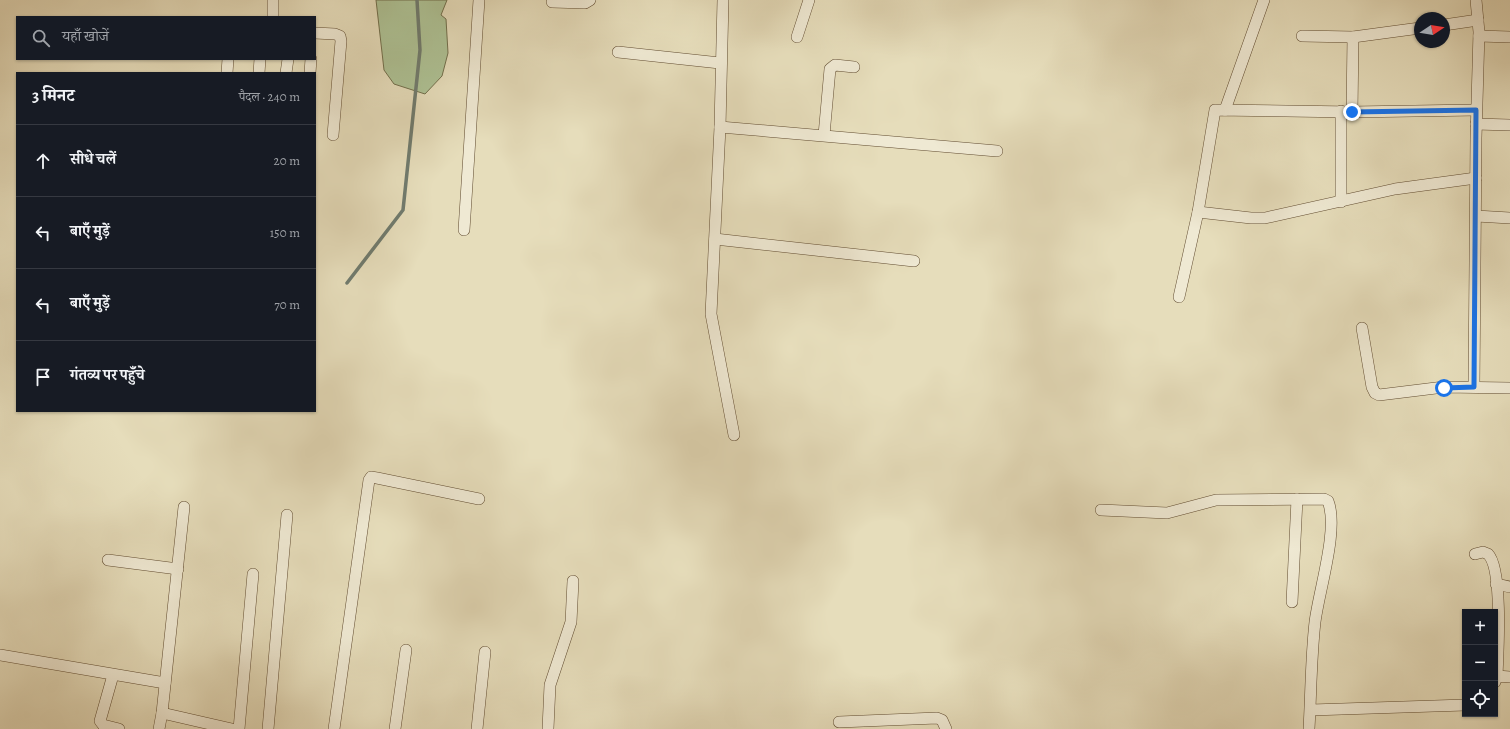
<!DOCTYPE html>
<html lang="hi">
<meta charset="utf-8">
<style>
:root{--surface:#171b24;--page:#20242c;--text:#f1f3f6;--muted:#9ea1a6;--line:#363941}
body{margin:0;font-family:Alegreya,"Noto Serif Devanagari",serif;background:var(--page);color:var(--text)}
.controls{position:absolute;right:12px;bottom:12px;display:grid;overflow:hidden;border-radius:0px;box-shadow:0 1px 3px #0004}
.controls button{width:36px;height:36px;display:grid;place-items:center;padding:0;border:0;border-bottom:1px solid var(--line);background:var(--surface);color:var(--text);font:20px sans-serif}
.compass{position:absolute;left:1414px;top:12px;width:36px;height:36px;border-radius:50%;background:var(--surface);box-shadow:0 1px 3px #0004;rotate:78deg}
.stop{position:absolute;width:12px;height:12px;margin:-9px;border:3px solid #1a73e8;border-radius:50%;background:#fff}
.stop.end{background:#1a73e8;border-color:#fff;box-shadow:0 1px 4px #0008}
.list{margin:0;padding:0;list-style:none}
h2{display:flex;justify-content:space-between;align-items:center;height:52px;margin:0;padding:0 16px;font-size:17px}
h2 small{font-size:13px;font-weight:400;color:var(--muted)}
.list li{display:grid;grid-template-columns:26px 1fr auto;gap:12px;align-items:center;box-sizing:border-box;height:72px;padding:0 16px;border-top:1px solid var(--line)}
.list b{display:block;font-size:15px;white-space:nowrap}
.list em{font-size:13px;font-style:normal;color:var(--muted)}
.icon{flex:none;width:22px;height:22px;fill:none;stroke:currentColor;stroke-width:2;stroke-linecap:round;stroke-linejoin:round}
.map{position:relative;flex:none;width:1510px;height:729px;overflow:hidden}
.search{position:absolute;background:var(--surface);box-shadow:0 1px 3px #0004;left:16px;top:16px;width:300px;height:44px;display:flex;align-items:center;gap:10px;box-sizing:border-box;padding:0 14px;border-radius:0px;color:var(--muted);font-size:15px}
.panel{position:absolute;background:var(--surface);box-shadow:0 1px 3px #0004;left:16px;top:72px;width:300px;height:340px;border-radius:0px}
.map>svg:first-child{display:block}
.green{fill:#aec295;stroke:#726f4c}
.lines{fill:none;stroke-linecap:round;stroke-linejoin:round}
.stream{stroke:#707b6e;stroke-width:3.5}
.street-casing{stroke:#614c31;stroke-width:12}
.street{stroke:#efe9d3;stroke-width:11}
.route{stroke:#1a73e8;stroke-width:5}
</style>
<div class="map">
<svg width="1510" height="729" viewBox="0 0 1510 729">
<rect width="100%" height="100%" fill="#e6ddbb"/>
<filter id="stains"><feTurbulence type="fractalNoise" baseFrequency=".005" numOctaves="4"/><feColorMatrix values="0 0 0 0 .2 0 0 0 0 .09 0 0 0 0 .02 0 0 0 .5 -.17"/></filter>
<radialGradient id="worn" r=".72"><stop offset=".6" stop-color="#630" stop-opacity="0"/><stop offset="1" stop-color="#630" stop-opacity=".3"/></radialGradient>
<!-- green -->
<polygon class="green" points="376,0 447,0 441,15 446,19 448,53 442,76 425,94 394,84 384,70"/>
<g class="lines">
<!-- stream -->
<polyline class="stream" points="347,283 403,210 420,50 417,0"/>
<defs>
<g id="street">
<polyline points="723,0 720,127 711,314 734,435"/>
<polyline points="552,2 585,3 590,0"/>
<polyline points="273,17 273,0"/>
<polyline points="1444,25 1478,20"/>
<polyline points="315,33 335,34 340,36 341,41 333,135"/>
<polyline points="1302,36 1353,37 1420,28"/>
<polyline points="1479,36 1510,37"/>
<polyline points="797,37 809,0"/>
<polyline points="618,52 720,63"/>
<polyline points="227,73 228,59"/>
<polyline points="259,73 260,59"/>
<polyline points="286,73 288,59"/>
<polyline points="310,73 311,59"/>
<polyline points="1225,110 1264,0"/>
<polyline points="1352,112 1353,37"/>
<polyline points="1476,124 1510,125"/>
<polyline points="720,127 997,151"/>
<polyline points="824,135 830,69 835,65 854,67"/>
<polyline points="1341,202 1341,111"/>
<polyline points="1198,212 1251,218 1265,218 1395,189 1476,178"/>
<polyline points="1476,216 1510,218"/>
<polyline points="464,230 479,0"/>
<polyline points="715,239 914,261"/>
<polyline points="1179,297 1198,212 1215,110 1352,112 1476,110"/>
<polyline points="1362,328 1372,387 1375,393 1379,395 1444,387 1510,388"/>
<polyline points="1474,387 1476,138 1479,32 1476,0"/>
<polyline points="184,507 162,713 232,729"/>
<path d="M1101 510 1167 513 1216 500 1324 499 1328 501C1339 529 1319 590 1315 622 1311 657 1311 694 1309 729"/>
<path d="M1475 554 1483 552 1488 554C1503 569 1498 653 1497 676"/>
<polyline points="108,560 178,569"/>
<polyline points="1496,584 1510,587"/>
<polyline points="1292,602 1297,499"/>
<polyline points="0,655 165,683"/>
<polyline points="113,675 100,721 103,725 119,729"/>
<polyline points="1495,682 1497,676 1510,677"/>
<polyline points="1311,710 1465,705"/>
<polyline points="839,722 937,718 942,720 946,729"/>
<polyline points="159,729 162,713"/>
<polyline points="239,729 253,574"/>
<polyline points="268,729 287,515"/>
<polyline points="334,729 369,480 371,477 377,478 479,499"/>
<polyline points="395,729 406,650"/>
<polyline points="477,729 485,652"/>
<polyline points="548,729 550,685 571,622 573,581"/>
</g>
</defs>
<!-- street casing -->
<use href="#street" class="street-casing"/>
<!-- street -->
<use href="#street" class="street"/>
</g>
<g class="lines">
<!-- route -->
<polyline class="route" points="1352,112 1476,110 1474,387 1444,388"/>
</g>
<rect width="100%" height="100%" filter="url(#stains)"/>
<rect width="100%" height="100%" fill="url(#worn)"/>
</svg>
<div class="controls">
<button>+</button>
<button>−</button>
<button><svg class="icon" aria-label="locate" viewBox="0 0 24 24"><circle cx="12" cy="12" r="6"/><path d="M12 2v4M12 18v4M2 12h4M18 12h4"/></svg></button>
</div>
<svg class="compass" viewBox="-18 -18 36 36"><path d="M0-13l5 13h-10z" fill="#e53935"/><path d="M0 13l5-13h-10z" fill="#9ea1a6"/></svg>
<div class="stop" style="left:1444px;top:388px"></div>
<div class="stop end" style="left:1352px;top:112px"></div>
<div class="search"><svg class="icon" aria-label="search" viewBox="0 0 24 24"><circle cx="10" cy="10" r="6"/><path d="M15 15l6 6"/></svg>यहाँ खोजें</div>
<section class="panel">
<h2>3 मिनट<small>पैदल · 240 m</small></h2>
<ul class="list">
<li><svg class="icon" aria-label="ahead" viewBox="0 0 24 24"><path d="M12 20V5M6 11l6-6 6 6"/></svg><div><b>सीधे चलें</b></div><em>20 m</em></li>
<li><svg class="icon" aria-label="left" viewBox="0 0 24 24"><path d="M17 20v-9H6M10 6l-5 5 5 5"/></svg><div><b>बाएँ मुड़ें</b></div><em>150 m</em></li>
<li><svg class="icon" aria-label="left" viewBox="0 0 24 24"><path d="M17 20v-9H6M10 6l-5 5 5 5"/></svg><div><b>बाएँ मुड़ें</b></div><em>70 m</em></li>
<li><svg class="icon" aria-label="arrive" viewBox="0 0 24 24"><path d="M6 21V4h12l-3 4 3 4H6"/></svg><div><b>गंतव्य पर पहुँचे</b></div></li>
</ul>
</section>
</div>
